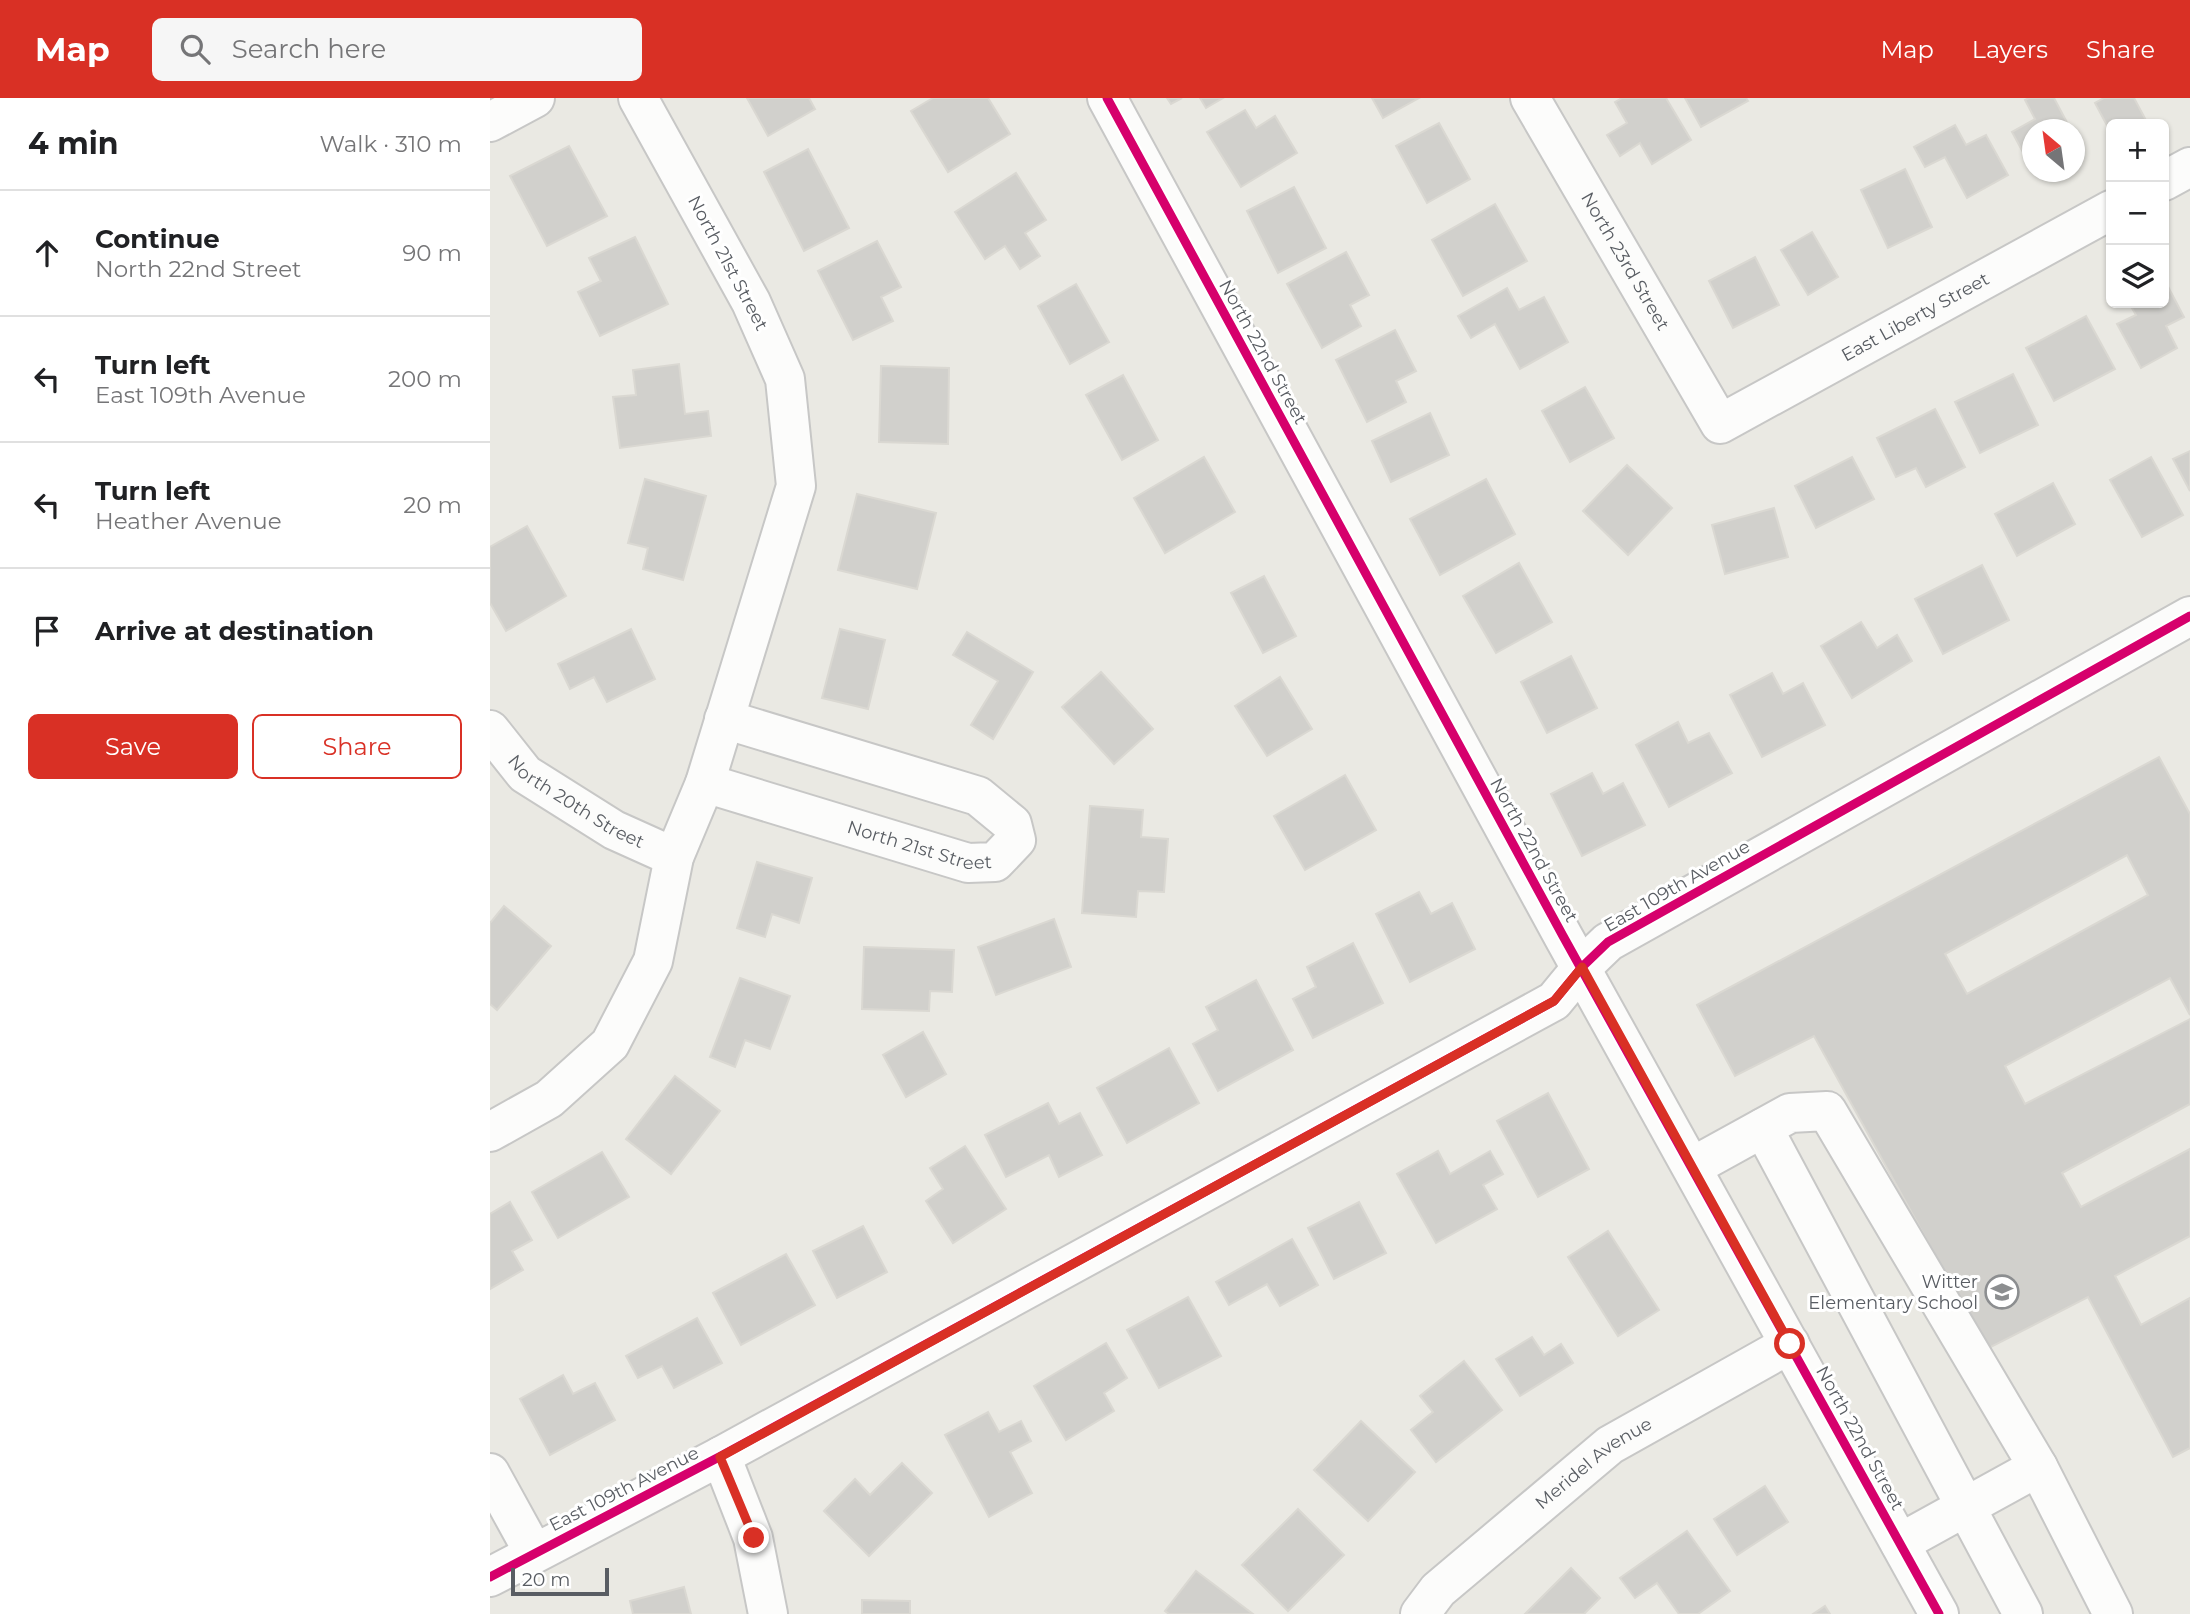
<!DOCTYPE html>
<meta charset="utf-8">
<style>
:root{--surface:#fff;--page:#f6f6f6;--text:#202124;--muted:#757577;--line:#e0e0e0;--accent:#d93025}
body{margin:0;font-family:Montserrat,sans-serif;background:var(--page);color:var(--text)}
.controls{position:absolute;right:21px;top:21px;display:grid;overflow:hidden;border-radius:10px;box-shadow:0 2px 5px #0004}
.controls button{width:63px;height:63px;display:grid;place-items:center;padding:0;border:0;border-bottom:2px solid var(--line);background:var(--surface);color:var(--text);font:35px sans-serif}
.compass{position:absolute;left:1532px;top:21px;width:63px;height:63px;border-radius:50%;background:var(--surface);box-shadow:0 2px 5px #0004;rotate:331deg}
.scale{position:absolute;left:21px;bottom:18px;width:98px;box-sizing:border-box;padding-left:7px;border:4px solid #595d63;border-top:0;font-size:19px;line-height:24px;white-space:nowrap;color:#595d63;-webkit-text-stroke:5px #fff;paint-order:stroke}
.stop{position:absolute;width:21px;height:21px;margin:-16px;border:5px solid #d93025;border-radius:50%;background:#fff}
.stop.end{background:#d93025;border-color:#fff;box-shadow:0 2px 7px #0008}
.list{margin:0;padding:0;list-style:none}
h2{display:flex;justify-content:space-between;align-items:center;height:91px;margin:0;padding:0 28px;font-size:30px}
h2 small{font-size:23px;font-weight:400;color:var(--muted)}
.list li{display:grid;grid-template-columns:46px 1fr auto;gap:21px;align-items:center;box-sizing:border-box;height:126px;padding:0 28px;border-top:2px solid var(--line)}
.list b{display:block;font-size:26px;white-space:nowrap}
.list p{margin:0;font-size:23px;white-space:nowrap;color:var(--muted)}
.list em{font-size:23px;font-style:normal;color:var(--muted)}
.actions{display:flex;gap:14px;padding:21px 28px}
.actions a{flex:1;padding:16px 0;border:2px solid var(--accent);border-radius:10px;text-align:center;font-size:24px;color:var(--accent)}
.actions .main{background:var(--accent);color:#fff}
.icon{flex:none;width:38px;height:38px;fill:none;stroke:currentColor;stroke-width:2;stroke-linecap:round;stroke-linejoin:round}
.map{position:relative;flex:none;width:1700px;height:1516px;overflow:hidden}
header{display:flex;align-items:center;gap:42px;box-sizing:border-box;height:98px;padding:0 35px;background:var(--accent);color:#fff}
header strong{font-size:33px}
nav{display:flex;gap:38px;margin-inline-start:auto;font-size:24px}
.search{width:490px;height:63px;background:var(--page);display:flex;align-items:center;gap:18px;box-sizing:border-box;padding:0 24px;border-radius:10px;color:var(--muted);font-size:26px}
main{display:flex}
aside{flex:1;background:var(--surface)}
.map>svg:first-child{display:block}
.building{fill:#d1d0cc;stroke:#dad8d2;stroke-width:2;fill-rule:evenodd}
.lines{fill:none;stroke-linecap:round;stroke-linejoin:round}
.minor-casing{stroke:#c7c7c6;stroke-width:42}
.minor{stroke:#fcfcfb;stroke-width:38}
.cycleway-casing{stroke:#fff;stroke-width:13}
.cycleway{stroke:#d6006c;stroke-width:9}
.route{stroke:#d93025;stroke-width:9}
.labels{text-anchor:middle;stroke-width:6;stroke-linejoin:round;paint-order:stroke}
.street-label{font-size:18px;fill:#595d63;stroke:#fff}
.poi-label{font-size:18px;fill:#595d63;stroke:#fff;text-anchor:end}
</style>
<header>
<strong>Map</strong>
<div class="search"><svg class="icon" aria-label="search" viewBox="0 0 24 24"><circle cx="10" cy="10" r="6"/><path d="M15 15l6 6"/></svg>Search here</div>
<nav><a>Map</a><a>Layers</a><a>Share</a></nav>
</header>
<main>
<aside>
<h2>4 min<small>Walk · 310 m</small></h2>
<ul class="list">
<li><svg class="icon" aria-label="ahead" viewBox="0 0 24 24"><path d="M12 20V5M6 11l6-6 6 6"/></svg><div><b>Continue</b><p>North 22nd Street</p></div><em>90 m</em></li>
<li><svg class="icon" aria-label="left" viewBox="0 0 24 24"><path d="M17 20v-9H6M10 6l-5 5 5 5"/></svg><div><b>Turn left</b><p>East 109th Avenue</p></div><em>200 m</em></li>
<li><svg class="icon" aria-label="left" viewBox="0 0 24 24"><path d="M17 20v-9H6M10 6l-5 5 5 5"/></svg><div><b>Turn left</b><p>Heather Avenue</p></div><em>20 m</em></li>
<li><svg class="icon" aria-label="arrive" viewBox="0 0 24 24"><path d="M6 21V4h12l-3 4 3 4H6"/></svg><div><b>Arrive at destination</b></div></li>
</ul>
<div class="actions"><a class="main">Save</a><a>Share</a></div>
</aside>
<div class="map">
<svg width="1700" height="1516" viewBox="0 0 1700 1516">
<rect width="100%" height="100%" fill="#eae9e3"/>
<!-- building -->
<g class="building">
<polygon points="257,0 319,0 325,11 278,38"/>
<polygon points="443,0 498,0 520,36 458,74 421,13"/>
<polygon points="677,0 692,0 681,6"/>
<polygon points="710,0 733,0 716,10"/>
<polygon points="882,0 929,0 893,20"/>
<polygon points="1132,0 1176,0 1201,42 1162,66 1150,45 1130,58 1117,37 1137,25 1125,4"/>
<polygon points="1195,0 1256,0 1258,3 1211,29"/>
<polygon points="1539,0 1564,0 1581,32 1542,32 1542,71 1522,34 1545,21 1535,2"/>
<polygon points="1614,0 1644,0 1658,26 1621,26 1621,35 1605,5"/>
<polygon points="755,12 766,30 785,18 807,55 751,89 717,34"/>
<polygon points="949,25 980,81 937,105 906,48"/>
<polygon points="1465,27 1476,47 1496,37 1518,77 1477,100 1455,59 1435,69 1424,49"/>
<polygon points="79,48 117,118 57,148 20,78"/>
<polygon points="318,51 359,130 314,153 274,74"/>
<polygon points="1415,71 1442,129 1398,150 1371,92"/>
<polygon points="526,75 556,122 535,135 550,158 530,171 515,148 495,161 465,114"/>
<polygon points="804,89 836,150 788,175 757,113"/>
<polygon points="1005,106 1037,163 973,198 942,142"/>
<polygon points="1322,134 1348,179 1318,197 1291,152"/>
<polygon points="145,139 178,206 110,238 88,194 111,183 99,160"/>
<polygon points="387,143 411,189 391,199 403,223 363,242 328,173"/>
<polygon points="856,154 879,197 860,207 871,228 832,250 797,186"/>
<polygon points="1265,159 1289,207 1243,230 1219,183"/>
<polygon points="1674,181 1694,219 1676,228 1687,250 1651,270 1627,226 1646,217 1639,205 1674,205"/>
<polygon points="586,186 619,244 580,266 548,208"/>
<polygon points="1017,190 1029,212 1054,199 1078,244 1030,271 1005,226 981,240 968,218"/>
<polygon points="1596,218 1625,271 1564,303 1536,250"/>
<polygon points="905,232 926,273 906,283 916,304 877,324 846,262"/>
<polygon points="189,266 195,316 218,313 221,338 130,350 123,299 146,297 143,272"/>
<polygon points="391,268 459,270 458,346 389,344"/>
<polygon points="1523,276 1548,327 1490,355 1465,304"/>
<polygon points="633,277 668,342 632,362 596,297"/>
<polygon points="1095,289 1124,340 1080,364 1052,313"/>
<polygon points="1445,311 1475,369 1436,389 1426,370 1406,379 1387,340"/>
<polygon points="940,315 959,357 901,384 882,343"/>
<polygon points="1700,353 1700,393 1683,361"/>
<polygon points="714,359 745,414 675,455 644,400"/>
<polygon points="1362,359 1384,401 1326,430 1305,388"/>
<polygon points="1661,359 1693,417 1652,439 1620,382"/>
<polygon points="1137,367 1182,410 1138,457 1093,413"/>
<polygon points="155,381 216,398 193,482 153,471 158,450 138,445"/>
<polygon points="996,381 1025,436 950,477 920,421"/>
<polygon points="1563,385 1585,426 1527,458 1505,416"/>
<polygon points="367,396 446,415 427,491 348,472"/>
<polygon points="1284,410 1298,459 1235,476 1222,427"/>
<polygon points="37,428 76,498 16,533 0,505 0,449"/>
<polygon points="1029,465 1062,524 1006,555 973,498"/>
<polygon points="1492,467 1519,522 1453,556 1425,501"/>
<polygon points="774,478 806,538 773,555 741,495"/>
<polygon points="1371,524 1387,550 1407,537 1422,563 1362,600 1331,548"/>
<polygon points="141,531 165,581 117,604 104,579 80,591 68,566"/>
<polygon points="350,531 395,542 378,611 332,600"/>
<polygon points="477,534 543,574 503,641 481,627 508,583 463,557"/>
<polygon points="1081,558 1107,610 1057,635 1031,584"/>
<polygon points="611,574 663,631 624,666 572,609"/>
<polygon points="1282,575 1293,596 1313,585 1335,627 1272,659 1240,597"/>
<polygon points="790,579 822,631 777,658 745,608"/>
<polygon points="1188,624 1198,645 1219,635 1242,675 1179,709 1146,647"/>
<path d="M1669 659 1700 716V917L1680 880 1515 968 1535 1006 1700 921V1006L1572 1075 1591 1109 1700 1051V1138L1625 1178 1651 1227 1700 1200V1350L1683 1359 1598 1199 1497 1251 1324 938 1245 978 1207 907ZM1637 757 1658 797 1477 896 1455 856Z"/>
<polygon points="1102,675 1113,696 1133,685 1155,727 1092,758 1061,696"/>
<polygon points="855,677 886,732 815,772 784,718"/>
<polygon points="600,708 653,712 651,739 678,741 674,794 648,793 646,819 592,815"/>
<polygon points="267,764 322,780 309,825 282,816 275,839 247,830"/>
<polygon points="929,794 941,816 962,805 985,851 920,884 886,816"/>
<polygon points="14,808 61,848 7,912 0,906 0,825"/>
<polygon points="564,821 581,869 506,897 488,849"/>
<polygon points="863,845 893,905 823,940 803,901 826,889 817,869"/>
<polygon points="374,849 464,852 462,894 440,893 439,913 372,911"/>
<polygon points="250,880 300,898 280,951 255,942 245,969 220,959"/>
<polygon points="766,882 803,952 728,993 703,946 728,932 716,909"/>
<polygon points="433,934 456,976 416,999 393,957"/>
<polygon points="679,950 709,1005 637,1045 607,990"/>
<polygon points="185,978 230,1013 181,1076 136,1041"/>
<polygon points="1058,995 1099,1071 1048,1099 1007,1023"/>
<polygon points="558,1005 569,1026 590,1015 612,1057 569,1079 559,1057 516,1079 495,1037"/>
<polygon points="475,1048 516,1111 463,1145 436,1103 453,1091 440,1070"/>
<polygon points="948,1053 960,1076 1000,1053 1013,1076 993,1087 1007,1111 946,1145 907,1076"/>
<polygon points="112,1054 139,1099 68,1140 42,1094"/>
<polygon points="20,1104 42,1142 22,1153 33,1172 0,1191 0,1116"/>
<polygon points="869,1104 896,1155 844,1181 818,1130"/>
<polygon points="373,1128 397,1174 347,1200 323,1153"/>
<polygon points="1118,1133 1169,1212 1128,1238 1078,1159"/>
<polygon points="802,1141 828,1187 790,1208 777,1186 739,1207 726,1184"/>
<polygon points="296,1156 325,1207 251,1247 223,1195"/>
<polygon points="698,1199 731,1258 669,1290 637,1232"/>
<polygon points="207,1220 232,1265 184,1290 172,1268 148,1280 136,1258"/>
<polygon points="1042,1239 1054,1257 1071,1246 1083,1265 1030,1298 1006,1261"/>
<polygon points="616,1245 637,1280 614,1295 624,1313 576,1342 544,1288"/>
<polygon points="974,1263 1012,1312 946,1364 921,1332 943,1314 930,1298"/>
<polygon points="73,1277 83,1296 105,1285 125,1322 60,1357 30,1301"/>
<polygon points="498,1314 509,1334 531,1323 541,1343 520,1354 542,1395 499,1419 455,1337"/>
<polygon points="871,1323 925,1374 878,1423 824,1372"/>
<polygon points="412,1365 442,1395 379,1458 334,1413 365,1381 380,1397"/>
<polygon points="1275,1388 1298,1424 1247,1457 1224,1421"/>
<polygon points="808,1411 854,1457 798,1513 752,1467"/>
<polygon points="1197,1433 1240,1493 1208,1516 1189,1516 1167,1485 1145,1500 1130,1480"/>
<polygon points="1081,1470 1110,1500 1094,1516 1035,1516"/>
<polygon points="706,1473 763,1516 679,1516 675,1513"/>
<polygon points="194,1489 201,1516 143,1516 140,1503"/>
<polygon points="372,1502 420,1503 420,1516 372,1516"/>
<polygon points="1335,1508 1340,1516 1323,1516"/>
</g>
<g class="lines">
<defs>
<g id="minor">
<polyline points="617,0 1073,838 1449,1516"/>
<path id="s1" d="M1040 0 1230 326 1621 112"/>
<polyline points="0,24 45,0"/>
<polyline points="1674,83 1700,69"/>
<path id="s2" d="M0 632 35 676 124 732 184 759"/>
<path id="s3" d="M215 685 478 765 505 764 526 742 522 726 488 698 234 621"/>
<polyline points="1273,1030 1533,1516"/>
<polyline points="0,1034 59,1001 120,946 163,863 184,759 215,685 306,388 295,281 261,204 148,0"/>
<polyline points="1202,1069 1300,1015 1337,1013 1548,1369 1410,1445"/>
<polyline points="231,1358 263,1440 278,1516"/>
<polyline points="1548,1369 1623,1516"/>
<polyline points="0,1375 44,1455"/>
<polyline points="0,1479 231,1358 1064,903 1092,869 1118,844 1700,518"/>
<path id="s4" d="M930 1516 948 1492 1120 1347 1300 1246"/>
</g>
</defs>
<!-- minor casing -->
<use href="#minor" class="minor-casing"/>
<!-- minor -->
<use href="#minor" class="minor"/>
<defs>
<g id="cycleway">
<polyline points="617,0 1073,838 1449,1516"/>
<polyline points="0,1479 231,1358 1064,903 1092,869 1118,844 1700,518"/>
</g>
</defs>
<!-- cycleway casing -->
<use href="#cycleway" class="cycleway-casing"/>
<!-- cycleway -->
<use href="#cycleway" class="cycleway"/>
</g>
<g class="lines">
<!-- route -->
<polyline class="route" points="264,1440 230,1359 1064,903 1092,869 1300,1246"/>
</g>
<!-- icons -->
<defs>
<symbol id="school-ring" viewBox="-11 -11 22 22"><circle r="9.5" fill="#fff" stroke="#8c8e90" stroke-width="1.5"/><path d="M0-5L7-2L0 1L-7-2ZM-4 1L0 2.5L4 1V4Q0 6-4 4Z" fill="#8c8e90"/></symbol>
</defs>
<g fill-rule="evenodd">
<use href="#school-ring" x="1493" y="1175" width="38" height="38"/>
</g>
<g class="labels">
<!-- street labels -->
<g class="street-label">
<text dy="6" stroke="none"><textPath href="#s1" startOffset="189">North 23rd Street</textPath></text>
<text transform="translate(238 165) rotate(62)" y="6">North 21st Street</text>
<text dy="6" stroke="none"><textPath href="#s1" startOffset="600">East Liberty Street</textPath></text>
<text transform="translate(773 254) rotate(61)" y="6">North 22nd Street</text>
<text dy="6" stroke="none"><textPath href="#s2" startOffset="114">North 20th Street</textPath></text>
<text dy="6" stroke="none"><textPath href="#s3" startOffset="224">North 21st Street</textPath></text>
<text transform="translate(1044 752) rotate(61)" y="6">North 22nd Street</text>
<text transform="translate(1187 788) rotate(-30)" y="6">East 109th Avenue</text>
<text transform="translate(1370 1340) rotate(61)" y="6">North 22nd Street</text>
<text dy="6" stroke="none"><textPath href="#s4" startOffset="231">Meridel Avenue</textPath></text>
<text transform="translate(134 1391) rotate(-27)" y="6">East 109th Avenue</text>
</g>
<!-- poi labels -->
<g class="poi-label">
<text x="1488" y="1190">Witter<tspan x="1488" dy="21">Elementary School</tspan></text>
</g>
</g>
</svg>
<div class="controls">
<button>+</button>
<button>−</button>
<button><svg class="icon" aria-label="layers" viewBox="0 0 24 24"><path d="M12 4l9 5-9 5-9-5zM3 14l9 5 9-5"/></svg></button>
</div>
<svg class="compass" viewBox="-18 -18 36 36"><path d="M0-13l5 13h-10z" fill="#e53935"/><path d="M0 13l5-13h-10z" fill="#757577"/></svg>
<div class="scale">20 m</div>
<div class="stop" style="left:1300px;top:1246px"></div>
<div class="stop end" style="left:264px;top:1440px"></div>
</div>
</main>
